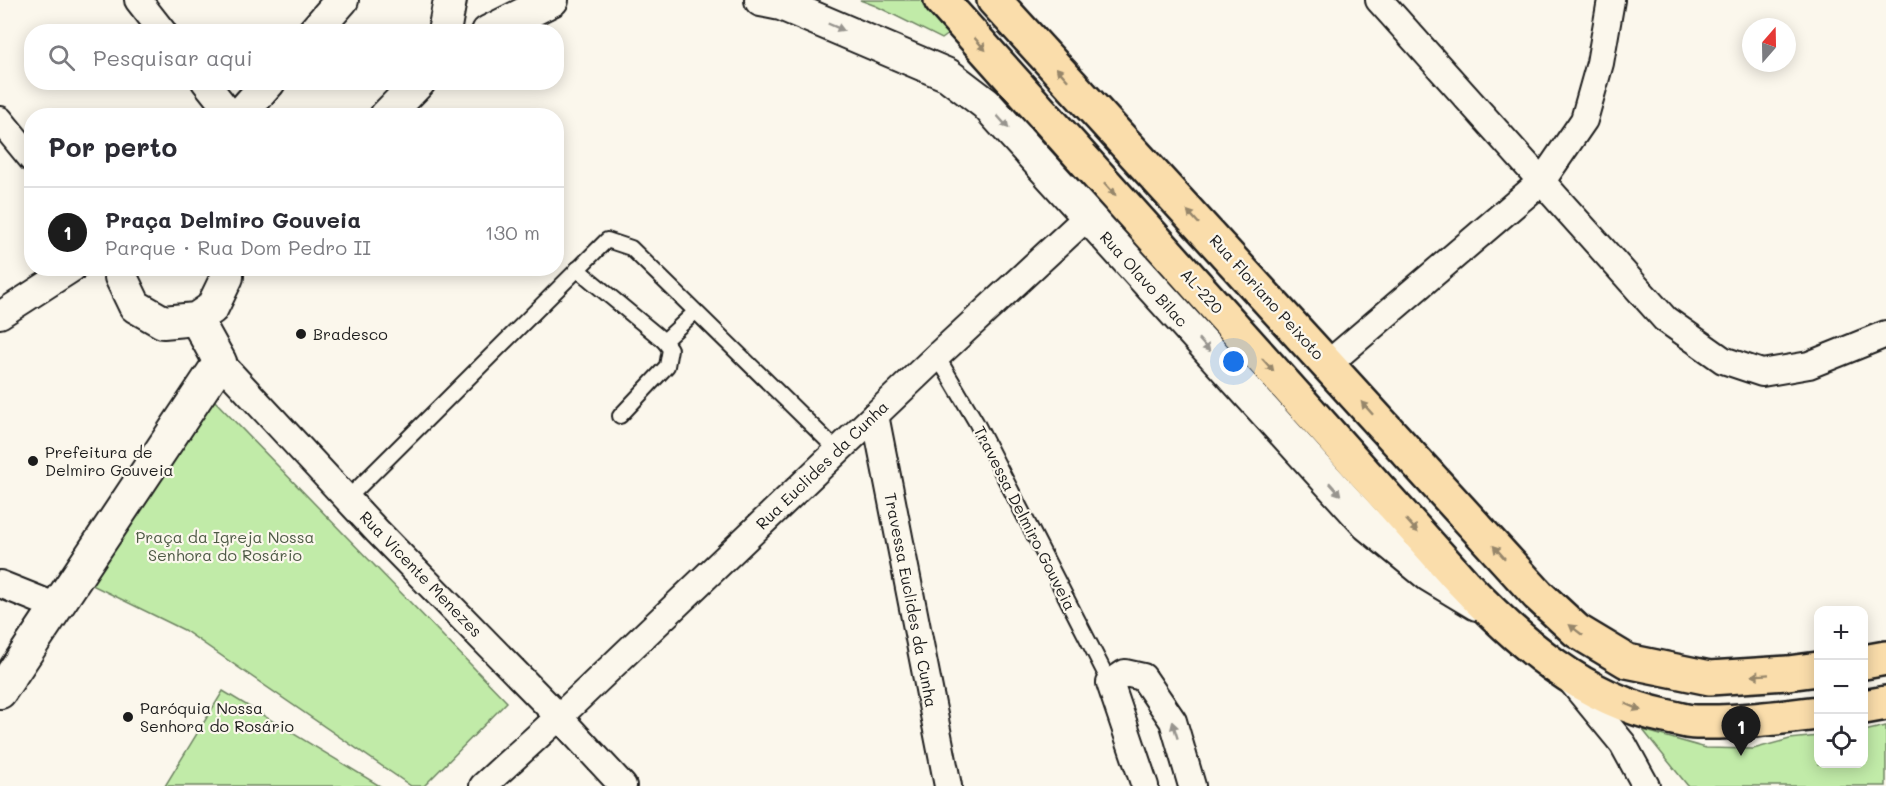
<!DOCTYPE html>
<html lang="pt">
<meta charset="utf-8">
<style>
:root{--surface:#fff;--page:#f2f2f3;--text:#2b2b33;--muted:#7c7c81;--line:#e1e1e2;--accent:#1c1c1c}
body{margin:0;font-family:Mali,sans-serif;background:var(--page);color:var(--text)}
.controls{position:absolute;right:18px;bottom:18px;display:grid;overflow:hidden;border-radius:12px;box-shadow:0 3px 15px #0003}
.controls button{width:54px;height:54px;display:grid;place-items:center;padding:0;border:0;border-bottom:2px solid var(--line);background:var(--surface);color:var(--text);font:30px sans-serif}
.compass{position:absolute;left:1742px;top:18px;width:54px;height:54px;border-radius:50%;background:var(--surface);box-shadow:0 3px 15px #0003;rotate:20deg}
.you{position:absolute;left:1234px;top:362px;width:21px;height:21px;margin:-15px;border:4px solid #fff;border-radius:50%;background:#1a73e8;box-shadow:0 0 0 9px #1a73e833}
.badge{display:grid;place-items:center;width:39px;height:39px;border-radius:50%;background:var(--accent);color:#fff;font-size:20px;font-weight:700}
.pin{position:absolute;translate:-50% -50px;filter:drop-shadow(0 2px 3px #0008)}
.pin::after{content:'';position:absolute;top:32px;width:21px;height:18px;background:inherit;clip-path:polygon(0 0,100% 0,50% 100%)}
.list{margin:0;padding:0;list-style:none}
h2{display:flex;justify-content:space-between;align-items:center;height:78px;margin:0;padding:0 24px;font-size:26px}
h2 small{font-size:20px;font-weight:400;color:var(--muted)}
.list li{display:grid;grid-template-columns:39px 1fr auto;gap:18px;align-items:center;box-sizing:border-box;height:90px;padding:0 24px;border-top:2px solid var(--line)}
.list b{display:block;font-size:22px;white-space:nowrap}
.list p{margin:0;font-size:20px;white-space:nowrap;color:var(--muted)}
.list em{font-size:20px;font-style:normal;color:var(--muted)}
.icon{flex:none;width:33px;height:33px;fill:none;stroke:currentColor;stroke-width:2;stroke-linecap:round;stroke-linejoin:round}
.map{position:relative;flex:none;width:1886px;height:786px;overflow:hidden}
.search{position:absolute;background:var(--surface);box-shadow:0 3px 15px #0003;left:24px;top:24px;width:540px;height:66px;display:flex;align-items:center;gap:15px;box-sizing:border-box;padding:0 21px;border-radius:24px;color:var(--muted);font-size:22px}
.panel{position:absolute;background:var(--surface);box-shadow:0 3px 15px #0003;left:24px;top:108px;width:540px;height:168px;border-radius:24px}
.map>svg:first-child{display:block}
.green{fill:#c1eba8;stroke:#6e8462;stroke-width:1.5}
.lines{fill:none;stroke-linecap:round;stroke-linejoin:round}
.service-casing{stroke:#1c1c1c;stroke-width:18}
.minor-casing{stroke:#1c1c1c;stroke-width:30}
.tertiary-casing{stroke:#1c1c1c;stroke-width:36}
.trunk-casing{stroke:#1c1c1c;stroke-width:38}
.service{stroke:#fbf7ec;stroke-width:14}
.minor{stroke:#fbf7ec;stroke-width:26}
.tertiary{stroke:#fbf7ec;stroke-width:32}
.trunk{stroke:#faddab;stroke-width:33}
.oneway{fill:#97948e}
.oneway2{fill:#96866b}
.poi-dot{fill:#1c1c1c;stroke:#fbf7ec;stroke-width:2}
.labels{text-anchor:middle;stroke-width:4.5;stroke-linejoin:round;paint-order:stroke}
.street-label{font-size:16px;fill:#1c1c1c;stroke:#fbf7ec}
.poi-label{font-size:16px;fill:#1c1c1c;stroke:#fbf7ec;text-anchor:start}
.park-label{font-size:16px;fill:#4e5a46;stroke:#fbf7ec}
</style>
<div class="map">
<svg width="1886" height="786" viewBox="0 0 1886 786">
<rect width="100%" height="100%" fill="#fbf7ec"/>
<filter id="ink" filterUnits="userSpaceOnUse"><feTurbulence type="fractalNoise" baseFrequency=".0167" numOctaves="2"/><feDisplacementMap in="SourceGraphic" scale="12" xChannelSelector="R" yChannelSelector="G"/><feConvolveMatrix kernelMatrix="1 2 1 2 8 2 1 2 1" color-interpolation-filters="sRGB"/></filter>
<g filter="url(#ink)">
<!-- green -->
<g class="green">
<polygon points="860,0 925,0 953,31 942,39 876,6"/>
<polygon points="212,398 507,702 424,786 411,786 184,630 88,583"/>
<polygon points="223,691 380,786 165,786"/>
<polygon points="1886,726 1886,786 1688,786 1643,730 1706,748 1753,749 1790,739 1818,736 1818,764 1864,764 1864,731"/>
</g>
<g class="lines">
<defs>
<g id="service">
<polyline points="577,269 664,341 695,312"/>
<polyline points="937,356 976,422 1110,683"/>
<polyline points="620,416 667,366 670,349 664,341"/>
<polyline points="348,498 607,240 631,248 837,450"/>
</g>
<g id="minor">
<polyline points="138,0 163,32"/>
<polyline points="1379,0 1665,319 1723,360 1762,373 1809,365 1886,334"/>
<polyline points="205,82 232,116"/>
<polyline points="0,120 32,159"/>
<polyline points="0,315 73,268"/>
<polyline points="220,362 377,531 559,717 623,786"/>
<polyline points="1328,364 1542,181 1584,120 1600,63 1611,0"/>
<polyline points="875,415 948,786"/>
<polyline points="0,584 55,606"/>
<polyline points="1572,682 1623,744 1646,786"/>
<polyline points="483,786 559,717 937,356 1087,217"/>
<polyline points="1145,786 1110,683 1125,673 1143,677 1173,721 1192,786"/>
</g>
<g id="tertiary">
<polyline points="761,0 781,4 948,75 986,104 1368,525 1429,575 1477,604"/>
<polyline points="314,32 342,0"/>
<polyline points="444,32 450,0"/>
<polyline points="488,32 552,0"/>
<polyline points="239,116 269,82"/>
<polyline points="386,116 419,82"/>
<polyline points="124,268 121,277 135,306 163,322 196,319 212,308 227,277 227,268"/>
<polyline points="0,692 220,362 196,319"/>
</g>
<g id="trunk">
<path d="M941 0 1463 583C1519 642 1583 699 1665 716 1675 718 1686 722 1696 722 1737 723 1778 718 1818 713"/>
<polyline points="994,0 1538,595 1577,631 1627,661 1710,678 1788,673 1818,669"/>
<polyline points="1864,662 1886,658"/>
<polyline points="1864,707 1886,703"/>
</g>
</defs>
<!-- service casing -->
<use href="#service" class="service-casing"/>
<!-- minor casing -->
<use href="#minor" class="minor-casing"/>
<!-- tertiary casing -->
<use href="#tertiary" class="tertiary-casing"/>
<!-- trunk casing -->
<use href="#trunk" class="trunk-casing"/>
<!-- service -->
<use href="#service" class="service"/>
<!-- minor -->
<use href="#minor" class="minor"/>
<!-- tertiary -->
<use href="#tertiary" class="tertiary"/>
<!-- trunk -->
<use href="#trunk" class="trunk"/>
</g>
<!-- one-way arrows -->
<defs><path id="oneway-solid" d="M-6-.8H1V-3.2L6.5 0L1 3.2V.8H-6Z" transform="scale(1.5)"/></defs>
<g class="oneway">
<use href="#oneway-solid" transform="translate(836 27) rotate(23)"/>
<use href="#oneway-solid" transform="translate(1003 122) rotate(48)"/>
<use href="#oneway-solid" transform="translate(1204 345) rotate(48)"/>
<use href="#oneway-solid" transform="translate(1335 489) rotate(48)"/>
<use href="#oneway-solid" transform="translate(1175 730) rotate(-107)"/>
</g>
<g class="oneway2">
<use href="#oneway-solid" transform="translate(980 44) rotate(48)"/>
<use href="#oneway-solid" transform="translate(1062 74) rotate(-132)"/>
<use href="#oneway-solid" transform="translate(1110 189) rotate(48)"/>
<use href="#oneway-solid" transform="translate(1193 217) rotate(-132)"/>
<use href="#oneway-solid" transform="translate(1268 365) rotate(48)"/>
<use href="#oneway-solid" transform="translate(1367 408) rotate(-132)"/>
<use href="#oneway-solid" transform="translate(1412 526) rotate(48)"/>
<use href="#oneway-solid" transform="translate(1499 552) rotate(-132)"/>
<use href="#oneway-solid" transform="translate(1576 630) rotate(-142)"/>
<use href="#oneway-solid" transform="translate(1760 675) rotate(176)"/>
<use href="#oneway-solid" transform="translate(1633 707) rotate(23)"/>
</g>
</g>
<!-- markers -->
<g class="poi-dot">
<circle cx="301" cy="334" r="6"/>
<circle cx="33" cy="461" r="6"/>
<circle cx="128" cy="717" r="6"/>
</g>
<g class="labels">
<!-- street labels -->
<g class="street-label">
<text transform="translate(1144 279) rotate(48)" y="6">Rua Olavo Bilac</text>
<text transform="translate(1202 291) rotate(48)" y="6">AL-220</text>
<text transform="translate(1267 297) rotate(48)" y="6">Rua Floriano Peixoto</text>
<text transform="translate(822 465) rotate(-44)" y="6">Rua Euclides da Cunha</text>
<text transform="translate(1025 518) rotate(63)" y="6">Travessa Delmiro Gouveia</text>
<text transform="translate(421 574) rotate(46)" y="6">Rua Vicente Menezes</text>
<text transform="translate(911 600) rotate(79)" y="6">Travessa Euclides da Cunha</text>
</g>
<!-- poi labels -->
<g class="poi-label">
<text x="313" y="340">Bradesco</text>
<text x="45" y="458">Prefeitura de<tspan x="45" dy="18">Delmiro Gouveia</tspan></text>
<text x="140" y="714">Paróquia Nossa<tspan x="140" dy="18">Senhora do Rosário</tspan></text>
</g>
<!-- park labels -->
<g class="park-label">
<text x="225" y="543">Praça da Igreja Nossa<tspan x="225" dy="18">Senhora do Rosário</tspan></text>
</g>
</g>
</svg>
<div class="controls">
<button>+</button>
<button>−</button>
<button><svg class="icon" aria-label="locate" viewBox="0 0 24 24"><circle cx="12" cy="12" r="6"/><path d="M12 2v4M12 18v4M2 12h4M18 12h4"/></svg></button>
</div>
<svg class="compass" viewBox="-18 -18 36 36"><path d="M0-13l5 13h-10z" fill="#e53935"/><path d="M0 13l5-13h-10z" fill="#7c7c81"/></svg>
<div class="you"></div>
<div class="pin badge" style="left:1741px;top:756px">1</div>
<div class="search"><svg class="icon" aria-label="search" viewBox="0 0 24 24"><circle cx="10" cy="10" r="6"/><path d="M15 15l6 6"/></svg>Pesquisar aqui</div>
<section class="panel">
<h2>Por perto<small></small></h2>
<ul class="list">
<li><span class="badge">1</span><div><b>Praça Delmiro Gouveia</b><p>Parque · Rua Dom Pedro II</p></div><em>130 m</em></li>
</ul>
</section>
</div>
